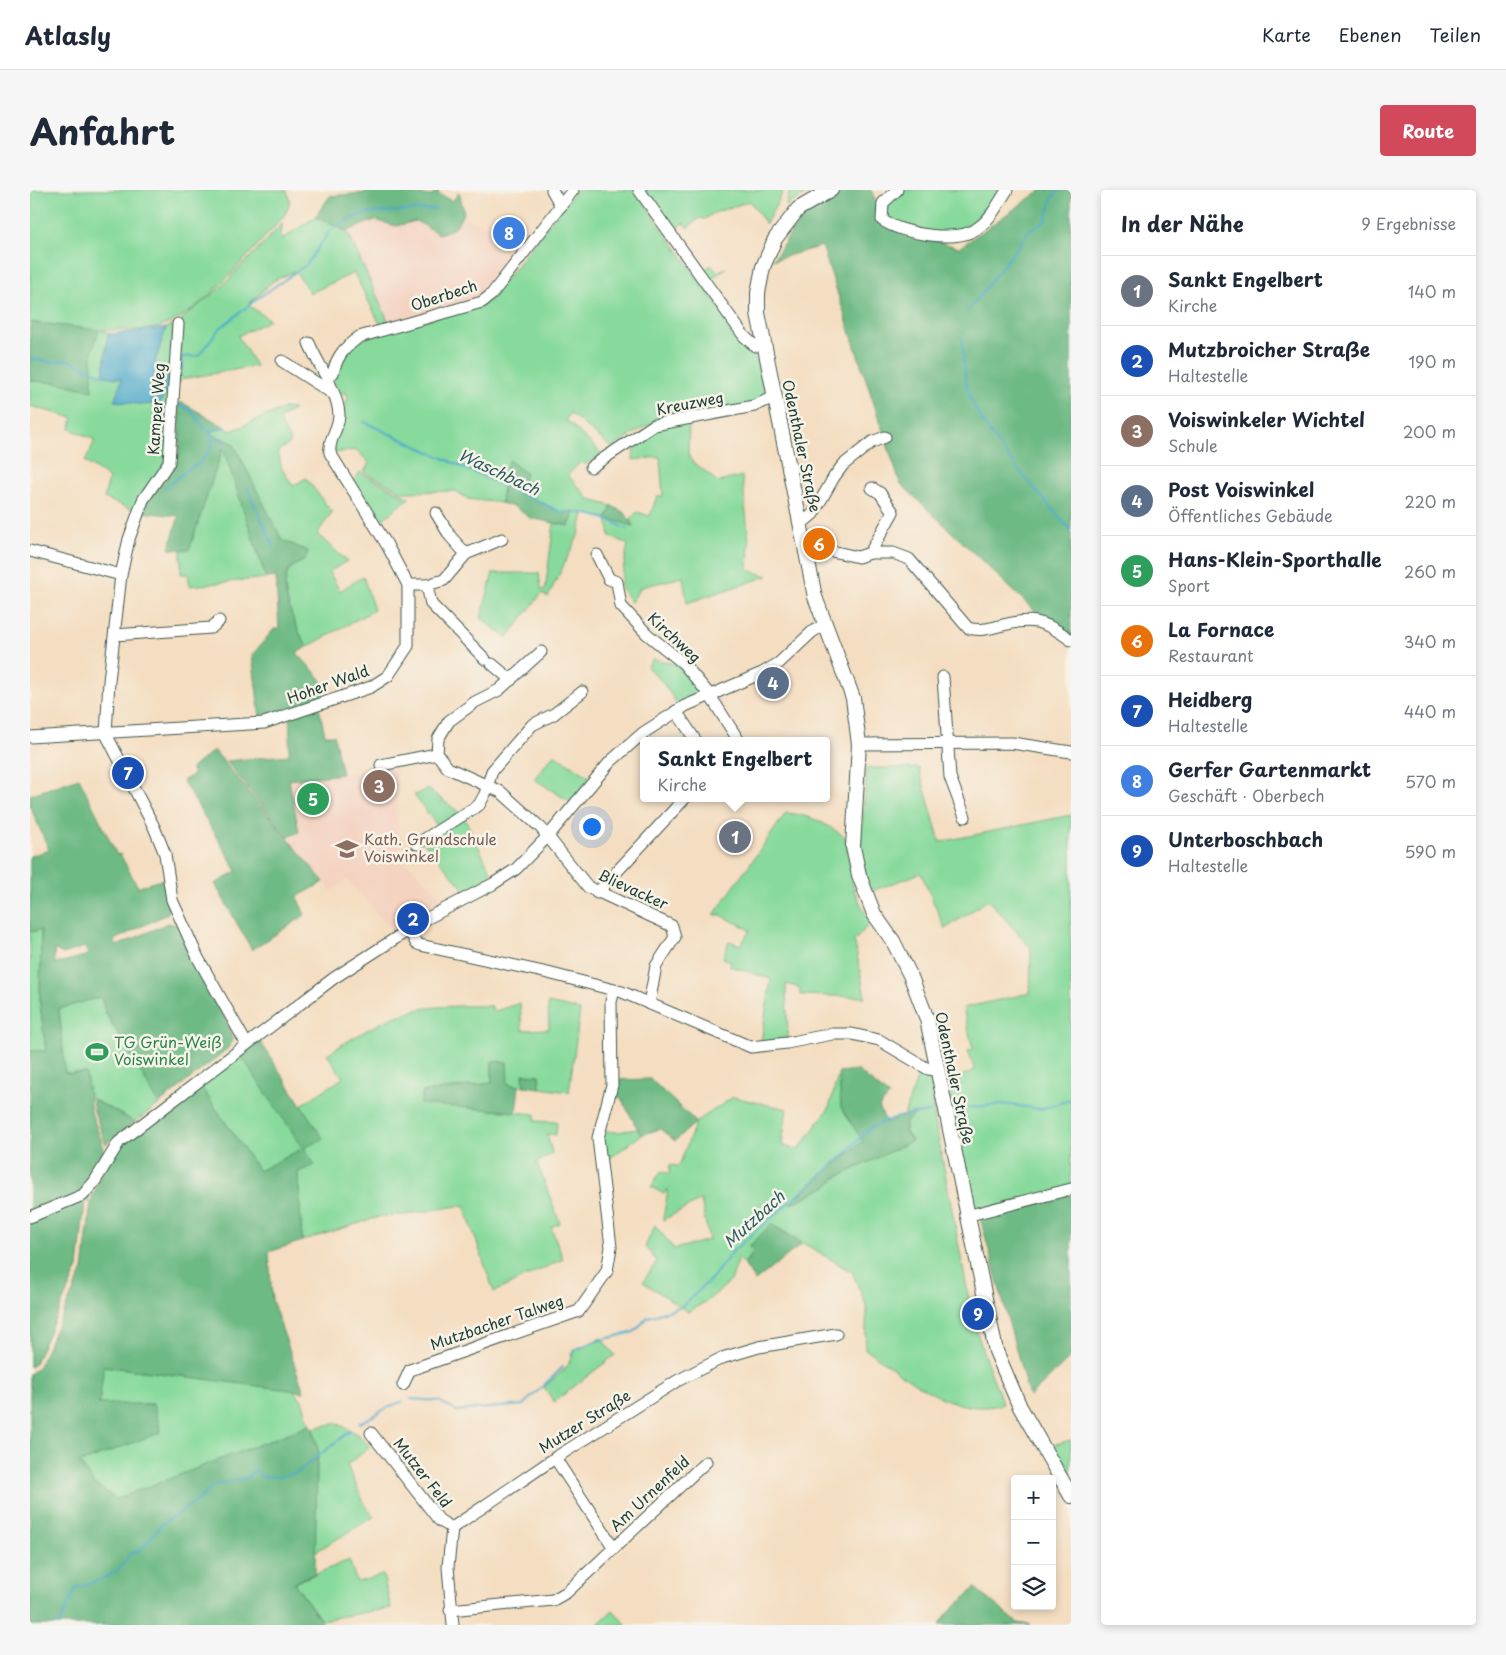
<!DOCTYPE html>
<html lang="de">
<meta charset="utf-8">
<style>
:root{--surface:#fff;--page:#f6f6f7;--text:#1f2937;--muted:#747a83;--line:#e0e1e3;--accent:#d1495b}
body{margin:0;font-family:"Playpen Sans",sans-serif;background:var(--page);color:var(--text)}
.controls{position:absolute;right:15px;bottom:15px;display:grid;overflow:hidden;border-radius:5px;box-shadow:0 2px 8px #0003}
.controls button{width:45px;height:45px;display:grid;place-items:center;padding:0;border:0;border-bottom:1px solid var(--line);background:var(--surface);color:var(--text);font:25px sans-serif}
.you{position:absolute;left:561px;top:636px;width:18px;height:18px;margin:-12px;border:4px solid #fff;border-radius:50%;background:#1a73e8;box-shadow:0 0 0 8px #1a73e833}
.badge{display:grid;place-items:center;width:32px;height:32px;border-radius:50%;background:var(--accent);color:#fff;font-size:16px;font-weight:700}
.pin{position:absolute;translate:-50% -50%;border:2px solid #fff;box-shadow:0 1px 5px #0006}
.popup{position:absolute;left:610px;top:547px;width:190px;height:65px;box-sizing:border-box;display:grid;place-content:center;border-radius:5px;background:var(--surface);filter:drop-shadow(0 1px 4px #0005);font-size:16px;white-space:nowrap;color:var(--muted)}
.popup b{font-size:19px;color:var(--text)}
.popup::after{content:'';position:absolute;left:50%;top:100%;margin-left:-10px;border:10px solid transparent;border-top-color:var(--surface)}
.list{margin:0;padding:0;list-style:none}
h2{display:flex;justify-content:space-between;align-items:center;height:65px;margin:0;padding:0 20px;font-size:21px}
h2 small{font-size:16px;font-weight:400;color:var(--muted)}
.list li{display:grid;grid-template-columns:32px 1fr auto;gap:15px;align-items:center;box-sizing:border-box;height:70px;padding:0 20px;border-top:1px solid var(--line)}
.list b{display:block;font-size:19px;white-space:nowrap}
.list p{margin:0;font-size:16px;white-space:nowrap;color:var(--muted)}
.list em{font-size:16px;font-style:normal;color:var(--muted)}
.icon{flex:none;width:28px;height:28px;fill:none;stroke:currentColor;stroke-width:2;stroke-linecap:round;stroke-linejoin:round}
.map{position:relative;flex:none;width:1041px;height:1435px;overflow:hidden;border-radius:5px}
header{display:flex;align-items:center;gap:30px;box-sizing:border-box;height:70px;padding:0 25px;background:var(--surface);border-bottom:1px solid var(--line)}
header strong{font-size:24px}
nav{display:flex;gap:28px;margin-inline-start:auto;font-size:18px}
.intro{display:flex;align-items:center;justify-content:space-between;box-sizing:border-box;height:120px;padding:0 30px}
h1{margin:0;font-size:35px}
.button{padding:12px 22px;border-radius:5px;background:var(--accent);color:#fff;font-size:18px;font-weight:700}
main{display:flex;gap:30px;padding:0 30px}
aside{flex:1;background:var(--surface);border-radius:5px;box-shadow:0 2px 8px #0003}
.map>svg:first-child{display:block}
.built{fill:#f4d3c1}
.green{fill:#87da9c;stroke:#538c68}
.forest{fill:#6dba84;stroke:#467c5c;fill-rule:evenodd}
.water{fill:#4ca9ca;stroke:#36737f}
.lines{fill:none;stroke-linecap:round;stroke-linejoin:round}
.stream{stroke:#4ca9ca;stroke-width:2}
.minor-casing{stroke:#3f5549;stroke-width:13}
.major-casing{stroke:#3f5549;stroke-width:16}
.minor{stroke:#fff;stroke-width:11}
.major{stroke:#fff;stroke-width:14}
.labels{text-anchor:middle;stroke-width:5;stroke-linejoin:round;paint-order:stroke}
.street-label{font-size:15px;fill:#1f3d34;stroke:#f7f3e8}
.education-label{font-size:15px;fill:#785e54;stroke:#f7f3e8;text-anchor:start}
.leisure-label{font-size:15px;fill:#27864d;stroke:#f7f3e8;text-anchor:start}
.water-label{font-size:16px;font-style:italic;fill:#2c5d61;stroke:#f7f3e8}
</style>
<header>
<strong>Atlasly</strong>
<nav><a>Karte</a><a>Ebenen</a><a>Teilen</a></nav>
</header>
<div class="intro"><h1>Anfahrt</h1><a class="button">Route</a></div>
<main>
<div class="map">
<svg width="1041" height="1435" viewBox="0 0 1041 1435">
<rect width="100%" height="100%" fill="#f7f3e8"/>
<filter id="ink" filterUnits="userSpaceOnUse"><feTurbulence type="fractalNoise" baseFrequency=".02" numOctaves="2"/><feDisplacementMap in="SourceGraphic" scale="10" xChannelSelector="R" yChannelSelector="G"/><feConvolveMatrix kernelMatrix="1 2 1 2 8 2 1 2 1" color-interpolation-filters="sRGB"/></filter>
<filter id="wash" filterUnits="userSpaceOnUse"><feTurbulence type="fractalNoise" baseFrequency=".0096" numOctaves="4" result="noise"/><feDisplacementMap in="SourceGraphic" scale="20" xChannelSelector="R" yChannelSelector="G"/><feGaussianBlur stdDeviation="1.12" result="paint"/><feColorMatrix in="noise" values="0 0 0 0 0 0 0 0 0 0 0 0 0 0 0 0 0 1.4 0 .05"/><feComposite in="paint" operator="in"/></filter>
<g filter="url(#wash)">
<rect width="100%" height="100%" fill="#f4ddc0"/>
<!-- built -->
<g class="built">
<polygon points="432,26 464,38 465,60 483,73 464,96 451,107 360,135 317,42 345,30 366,36 386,31 409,43 425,38"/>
<polygon points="366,576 369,670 378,675 418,712 402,716 379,730 376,736 365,744 317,689 302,701 260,651 270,643 268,641 258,590"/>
</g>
<!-- green -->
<g class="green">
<path d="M0 0H256C263 12 258 21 250 31 219 62 173 123 132 136 114 142 89 139 70 140L80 143 77 149 73 186 125 172 136 138 143 134 142 260 105 321 74 308 79 288 55 272 65 250 40 239 43 228 0 216Z"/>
<path d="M546 0H605L728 172 736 208 686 224 678 225 677 219 661 220 662 226 647 228 644 226 614 237 582 258 540 223 536 230 572 264 554 275 551 272 538 285 560 310 582 316 577 328 603 336 600 329 607 322 620 326 627 306H633L630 267 603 270 605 250C619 235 641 230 659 230L658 264 661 270 688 292 712 286 719 351 718 380 738 386 657 413 653 387 611 397 601 412 590 397 598 354 580 347 577 328 554 324 549 344 518 407 512 403 477 448 451 428 463 383H509L511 399 515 400 524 333 539 336 544 322H531L505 309 487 303 496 284 479 271 470 294 473 296 471 313 438 309 426 301 372 302 334 282 339 273 326 260 304 263 301 255 318 208 316 202 305 205 301 187 316 160 326 151 458 112Z"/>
<polygon points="613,0 754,0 736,34 720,11 684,23 675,29 670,28 657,38 654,33 645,39 647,45"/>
<polygon points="760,0 783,0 756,16"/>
<polygon points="867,0 977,0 957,30 924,46 859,35 853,13"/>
<polygon points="285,27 317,41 360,135 352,138 324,83 280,103 265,81 243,91 218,115 240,130 208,146 226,176 152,189 148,194 152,129 191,97 252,34 251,50"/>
<polygon points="679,76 682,76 687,82 696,78 680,90 673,80 678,78"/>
<path d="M254 218 264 219 249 229 261 253 248 261 252 279 263 296 276 288 302 322 287 344 317 371 299 382 310 401 333 386 344 420 277 457C267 440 247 399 259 381 262 376 270 373 275 370L252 351 203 253 179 243 195 237 201 241Z"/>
<polygon points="193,257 236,388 160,396 158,384 151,384 151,360 159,359"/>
<polygon points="330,282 379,308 347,334 322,293"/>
<polygon points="623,469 654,476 672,502 647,514 633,493 617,477"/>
<polygon points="524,564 560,587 540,612 504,589"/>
<polygon points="837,578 889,578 910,652 1041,625 1041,998 938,1024 932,970 918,892 945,880 938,861 943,859 933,818 1000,803 1001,758 958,710 915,739 891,683 839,702 830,659"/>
<polygon points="398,599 430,623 409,634 405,633 384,605"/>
<path d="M756 623C782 625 794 633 815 647L824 700 840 733 827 748 824 749 835 807 770 805V798L756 794 758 850 731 852 741 789 700 776 701 771 693 768 699 751 711 755 720 740 691 725H684Z"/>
<polygon points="434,627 463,686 454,692 454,693 436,702 394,652"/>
<polygon points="11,739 10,814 16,861 0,861 0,742"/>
<polygon points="71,806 75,822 129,914 105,932 59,907 56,883 35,883 29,819"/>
<path d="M490 813 492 840 519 839 518 813 550 820 539 902 510 898 509 885 494 884V896L478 895 462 871V893L393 902 390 913 505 924V931L527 932 526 945 517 944 522 963 507 973 530 1033 521 1037 533 1069 464 1102 434 1015 373 1025 352 1026 272 1051 268 982 284 975 264 963 229 981 169 894 209 863 293 949 271 915 313 888 297 864C323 848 355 827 386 820 411 815 436 816 462 816V822Z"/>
<path d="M890 880 901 890 903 920 942 1125 953 1162 973 1214C922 1229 875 1185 835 1159L837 1117 822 1082 741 1034 714 1074 709 1068 701 1091 677 1111 658 1122 613 1092 627 1071 615 1057 625 1035 644 1059 679 1050 671 1010 633 1030 638 999 634 1004 621 997 631 981 639 984 640 975 649 976 666 932 703 907 757 919 752 955 768 960 799 918 809 882 811 917 833 951 767 1007 763 1013 799 995 804 989 882 950 875 941V932L886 924 874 925Z"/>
<polygon points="608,939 611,945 575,972 571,949 576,941 587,942"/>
<polygon points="571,1148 585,1165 524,1212 514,1197 536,1178 546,1159"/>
<polygon points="73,1176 263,1200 272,1210 280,1235 86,1310 63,1293 50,1273 131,1241 123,1214 69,1215"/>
<polygon points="307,1233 329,1245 340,1257 317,1275 335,1315 344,1327 285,1362 287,1273 289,1264 283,1238"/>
<polygon points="1041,1250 1041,1294 1018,1256"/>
<polygon points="319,1370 327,1392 353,1385 361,1418 291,1430 264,1393"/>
<polygon points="583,1420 597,1435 567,1435"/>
</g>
<!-- forest -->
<g class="forest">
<path d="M336 0C360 0 379 4 403 6L405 0H409L408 4 423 11 429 2 434 22 425 38 409 44 386 31 366 36 345 30 317 41 285 27 300 6 335 3Z"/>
<polygon points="808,0 841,0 856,35 929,58 1011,0 1041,0 1041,447 1009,425 870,293 792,56 743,70 779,16"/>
<polygon points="0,132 69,140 62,162 62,201 30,193 0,191"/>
<path d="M148 213H153L195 237 179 243 203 253 252 350 278 361 275 370C270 373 262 376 259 380 247 399 267 440 277 457L267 463 291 489 296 506 230 528 222 465 244 439H249L246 387 236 388 193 258 159 360 139 359 149 326 111 322C119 307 131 296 141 282 153 266 150 232 148 213Z"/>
<polygon points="479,270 496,284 487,303 505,309 531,322 545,321 539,336 500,328 485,317 471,313 473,297 470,295"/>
<polygon points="582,316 595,323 603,336 577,328"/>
<polygon points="289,517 295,545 304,545 312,584 259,590 269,642 258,647 196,571 259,565 260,527"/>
<polygon points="184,560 294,692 267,707 275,725 222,760 185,694 207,681 153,591 164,584 161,579"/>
<path d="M49 588 87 665 90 664 108 697 134 689 139 719 137 724 84 750 87 756 138 733 147 735 163 772 167 773 195 828 203 851 197 859 129 914 75 822 71 807 29 819 35 883H56L61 922 74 958 58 1012 55 1011 48 1078 5 1173 0 1177V861H16L10 814 11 740 0 742V666L19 660 0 616V605ZM55 757 58 765 25 774 24 759 33 764Z"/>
<polygon points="228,848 293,949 274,958 285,975 268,982 272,1051 239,1062 242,1110 274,1202 74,1176 69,1214 123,1214 131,1242 50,1273 63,1293 86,1309 280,1235 283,1237 289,1264 287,1273 285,1383 264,1393 294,1435 0,1435 0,1184 9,1176 53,1080 61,1012 77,965 169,894 229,981 273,958 209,863"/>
<polygon points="462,871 477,872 478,894 489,896 486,922 390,914 393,902 462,893"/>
<polygon points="827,880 859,906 849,917 856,933 874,925 887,923 875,932 875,941 882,951 804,989 799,995 761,1014 767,1007 833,951 811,917 809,882"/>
<polygon points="493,884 509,885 510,898 494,896"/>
<polygon points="620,889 664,930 665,933 645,951 630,939 611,945 591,908 585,907 585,890"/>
<polygon points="62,909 105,932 76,954 64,921"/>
<polygon points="1041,1004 1041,1167 999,1207 950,1027"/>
<polygon points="741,1034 772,1054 725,1091 714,1074 724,1062 719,1057"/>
<polygon points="945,1398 988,1433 1000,1435 910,1435 916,1425"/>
</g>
<!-- water -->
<polygon class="water" points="136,138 125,172 139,187 134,207 129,213 115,215 84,211 92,189 73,186 78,144"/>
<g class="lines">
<!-- stream -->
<g class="stream">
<polyline points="938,121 1001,39 1015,32 1023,7 1030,0"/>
<path d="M932 147C934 164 933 184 938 200 947 239 1014 308 1041 341"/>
<polyline points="0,168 21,172 39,170 74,186"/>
<polyline points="152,181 152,167 168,166 189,139 228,108 276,75 300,41 315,31 336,23 406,19"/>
<polyline points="148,214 161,221 176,239 195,254"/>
<path d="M334 232 531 322C556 321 576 327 597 339"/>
<polyline points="179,241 195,237"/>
<polyline points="217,298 244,357"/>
<path d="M134 299 162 276 168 275C175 265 187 256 180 243"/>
<polyline points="0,714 2,713"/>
<polyline points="927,919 973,914 1012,919 1041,909"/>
<polyline points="541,1165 544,1160 570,1150 604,1142 618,1127 651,1117 682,1088 704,1060 811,968 840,938 863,928 899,922"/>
<polyline points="381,1209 409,1211 426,1221 493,1215 533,1177"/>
<path d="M329 1233C344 1227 357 1215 372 1212"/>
<path d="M25 1435 30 1432 46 1398C66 1391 91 1386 99 1364L109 1361 133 1333 167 1311 184 1295 217 1288 225 1279 230 1286 249 1287 268 1282 320 1241"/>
</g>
</g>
</g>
<g filter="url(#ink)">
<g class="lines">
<defs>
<g id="minor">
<polyline points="522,0 531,16"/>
<polyline points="609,0 714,146 725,156 733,155"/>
<path d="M867 0 853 13 852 30C872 44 929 54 949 37 961 28 969 13 977 0"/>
<polyline points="148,134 139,272 113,310 99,349 91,385 79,491 76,544 124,637 135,664 142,710 168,768 216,853"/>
<polyline points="252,171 302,203"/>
<path d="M297 186 303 183C307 166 314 158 329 147L452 112 461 105 543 0"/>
<polyline points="561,277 624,235 724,216 744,207"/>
<polyline points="406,323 420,346 436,364"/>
<polyline points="771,334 783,324 804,287 813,275 842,252 855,247"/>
<path d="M775 355 828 367 840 363H863L879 369 938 438C949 441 958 439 969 436 1001 427 1014 430 1041 450"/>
<polyline points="0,361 91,385"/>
<polyline points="840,363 863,322 850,303 842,298"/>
<polyline points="567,365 579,389 587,392 591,416 617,444 653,473 679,504 709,551"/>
<polyline points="378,395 397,395 414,390 436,364 472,349"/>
<polyline points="397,395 401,414 455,469"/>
<polyline points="85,445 181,438 189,431"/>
<polyline points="511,462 469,500 445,512 419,531 408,549 407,564 418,578 471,602 511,638 558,697 642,736 645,747 626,776 619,814"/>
<polyline points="462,474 481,490"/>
<polyline points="913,487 920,587 935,627"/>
<polyline points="646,521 666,551"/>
<path d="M0 547 234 533 341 497 358 486 378 456V395L357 355 300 263C298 249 309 239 309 225 308 201 288 175 279 153"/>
<polyline points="829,554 982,553 1041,562"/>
<polyline points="351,575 407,564"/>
<polyline points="387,654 449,615 455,604 462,581 502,535 524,524 552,502"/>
<polyline points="567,703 655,608"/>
<polyline points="380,741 386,753 390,755 518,783 592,802 721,857 757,853 802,844 822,844 849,850 898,879 907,880"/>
<polyline points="936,1026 1041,999"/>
<polyline points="0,1027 53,1005 65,991 89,952 304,788 394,730 463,694 486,679 519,645 580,572 613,543 655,516 732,483 749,473 782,442 794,435"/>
<polyline points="373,1195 380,1180 549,1121 577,1081 581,1057 568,948 582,895 581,812 584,800"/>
<polyline points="341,1243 409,1330 422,1338"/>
<polyline points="525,1268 584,1358 676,1272"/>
<polyline points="420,1420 523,1410 537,1402 584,1358"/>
<polyline points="423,1435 418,1377 422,1338 525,1268 647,1191 692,1168 729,1157 806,1144"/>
</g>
<polyline id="major" points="801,0 768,19 745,49 733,77 728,103 728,123 785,407 823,508 829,554 823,657 829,685 844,724 863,751 881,787 897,829 966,1161 990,1217 1041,1306"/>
</defs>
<!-- minor casing -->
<use href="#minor" class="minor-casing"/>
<!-- major casing -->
<use href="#major" class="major-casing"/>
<!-- minor -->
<use href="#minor" class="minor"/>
<!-- major -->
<use href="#major" class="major"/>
</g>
</g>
<!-- icons -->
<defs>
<symbol id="school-bare" viewBox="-9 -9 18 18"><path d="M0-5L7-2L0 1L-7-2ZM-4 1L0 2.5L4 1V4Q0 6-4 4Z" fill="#8d6e63" stroke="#f7f3e8" stroke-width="2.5" paint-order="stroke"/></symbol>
<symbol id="stadium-bare" viewBox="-9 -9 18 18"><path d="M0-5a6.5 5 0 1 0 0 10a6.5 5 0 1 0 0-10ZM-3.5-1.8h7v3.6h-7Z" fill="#2e9e5b" stroke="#f7f3e8" stroke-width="2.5" paint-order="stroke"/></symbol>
</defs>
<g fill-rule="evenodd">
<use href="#school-bare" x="301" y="643" width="32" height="32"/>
<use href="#stadium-bare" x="51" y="846" width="32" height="32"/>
</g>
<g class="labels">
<!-- street labels -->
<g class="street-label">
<text transform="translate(414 106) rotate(-18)" y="5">Oberbech</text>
<text transform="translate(660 214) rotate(-11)" y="5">Kreuzweg</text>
<text transform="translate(127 219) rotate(-86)" y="5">Kamper Weg</text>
<text transform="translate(771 256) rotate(78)" y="5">Odenthaler Straße</text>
<text transform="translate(644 448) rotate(43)" y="5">Kirchweg</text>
<text transform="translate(298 495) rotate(-20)" y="5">Hoher Wald</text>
<text transform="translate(603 700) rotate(25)" y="5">Blievacker</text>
<text transform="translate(924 888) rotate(78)" y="5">Odenthaler Straße</text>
<text transform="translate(467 1133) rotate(-19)" y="5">Mutzbacher Talweg</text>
<text transform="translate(555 1232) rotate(-32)" y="5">Mutzer Straße</text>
<text transform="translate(392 1283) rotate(52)" y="5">Mutzer Feld</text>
<text transform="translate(620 1304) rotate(-43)" y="5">Am Urnenfeld</text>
</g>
<!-- education labels -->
<g class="education-label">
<text x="334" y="655">Kath. Grundschule<tspan x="334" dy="17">Voiswinkel</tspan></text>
</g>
<!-- leisure labels -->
<g class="leisure-label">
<text x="84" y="858">TG Grün-Weiß<tspan x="84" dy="17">Voiswinkel</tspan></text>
</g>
<!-- water labels -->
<g class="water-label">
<text transform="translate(469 282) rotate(25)" y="6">Waschbach</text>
<text transform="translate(724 1029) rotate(-42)" y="6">Mutzbach</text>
</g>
</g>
</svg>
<div class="controls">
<button>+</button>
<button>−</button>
<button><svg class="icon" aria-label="layers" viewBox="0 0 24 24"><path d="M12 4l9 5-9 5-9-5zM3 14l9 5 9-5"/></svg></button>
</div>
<div class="you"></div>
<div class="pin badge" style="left:705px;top:647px;background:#6b7280">1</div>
<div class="popup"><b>Sankt Engelbert</b>Kirche</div>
<div class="pin badge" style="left:383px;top:729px;background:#1a4fb4">2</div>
<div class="pin badge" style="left:349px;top:596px;background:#8d6e63">3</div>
<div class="pin badge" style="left:743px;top:493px;background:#5c6f8a">4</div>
<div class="pin badge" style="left:283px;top:609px;background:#2e9e5b">5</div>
<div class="pin badge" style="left:789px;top:354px;background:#e8710a">6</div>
<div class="pin badge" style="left:98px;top:583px;background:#1a4fb4">7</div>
<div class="pin badge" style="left:479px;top:43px;background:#3f7fe0">8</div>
<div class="pin badge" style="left:948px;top:1124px;background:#1a4fb4">9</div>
</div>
<aside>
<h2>In der Nähe<small>9 Ergebnisse</small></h2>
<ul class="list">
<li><span class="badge" style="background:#6b7280">1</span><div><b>Sankt Engelbert</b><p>Kirche</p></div><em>140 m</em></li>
<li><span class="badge" style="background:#1a4fb4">2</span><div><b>Mutzbroicher Straße</b><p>Haltestelle</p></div><em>190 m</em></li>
<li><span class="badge" style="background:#8d6e63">3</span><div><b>Voiswinkeler Wichtel</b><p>Schule</p></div><em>200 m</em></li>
<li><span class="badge" style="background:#5c6f8a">4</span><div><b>Post Voiswinkel</b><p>Öffentliches Gebäude</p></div><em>220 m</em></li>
<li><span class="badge" style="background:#2e9e5b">5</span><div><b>Hans-Klein-Sporthalle</b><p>Sport</p></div><em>260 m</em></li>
<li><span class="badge" style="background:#e8710a">6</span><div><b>La Fornace</b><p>Restaurant</p></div><em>340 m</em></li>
<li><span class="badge" style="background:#1a4fb4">7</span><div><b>Heidberg</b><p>Haltestelle</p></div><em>440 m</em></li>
<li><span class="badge" style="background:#3f7fe0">8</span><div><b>Gerfer Gartenmarkt</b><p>Geschäft · Oberbech</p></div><em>570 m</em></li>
<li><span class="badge" style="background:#1a4fb4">9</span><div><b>Unterboschbach</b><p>Haltestelle</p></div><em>590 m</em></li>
</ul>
</aside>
</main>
